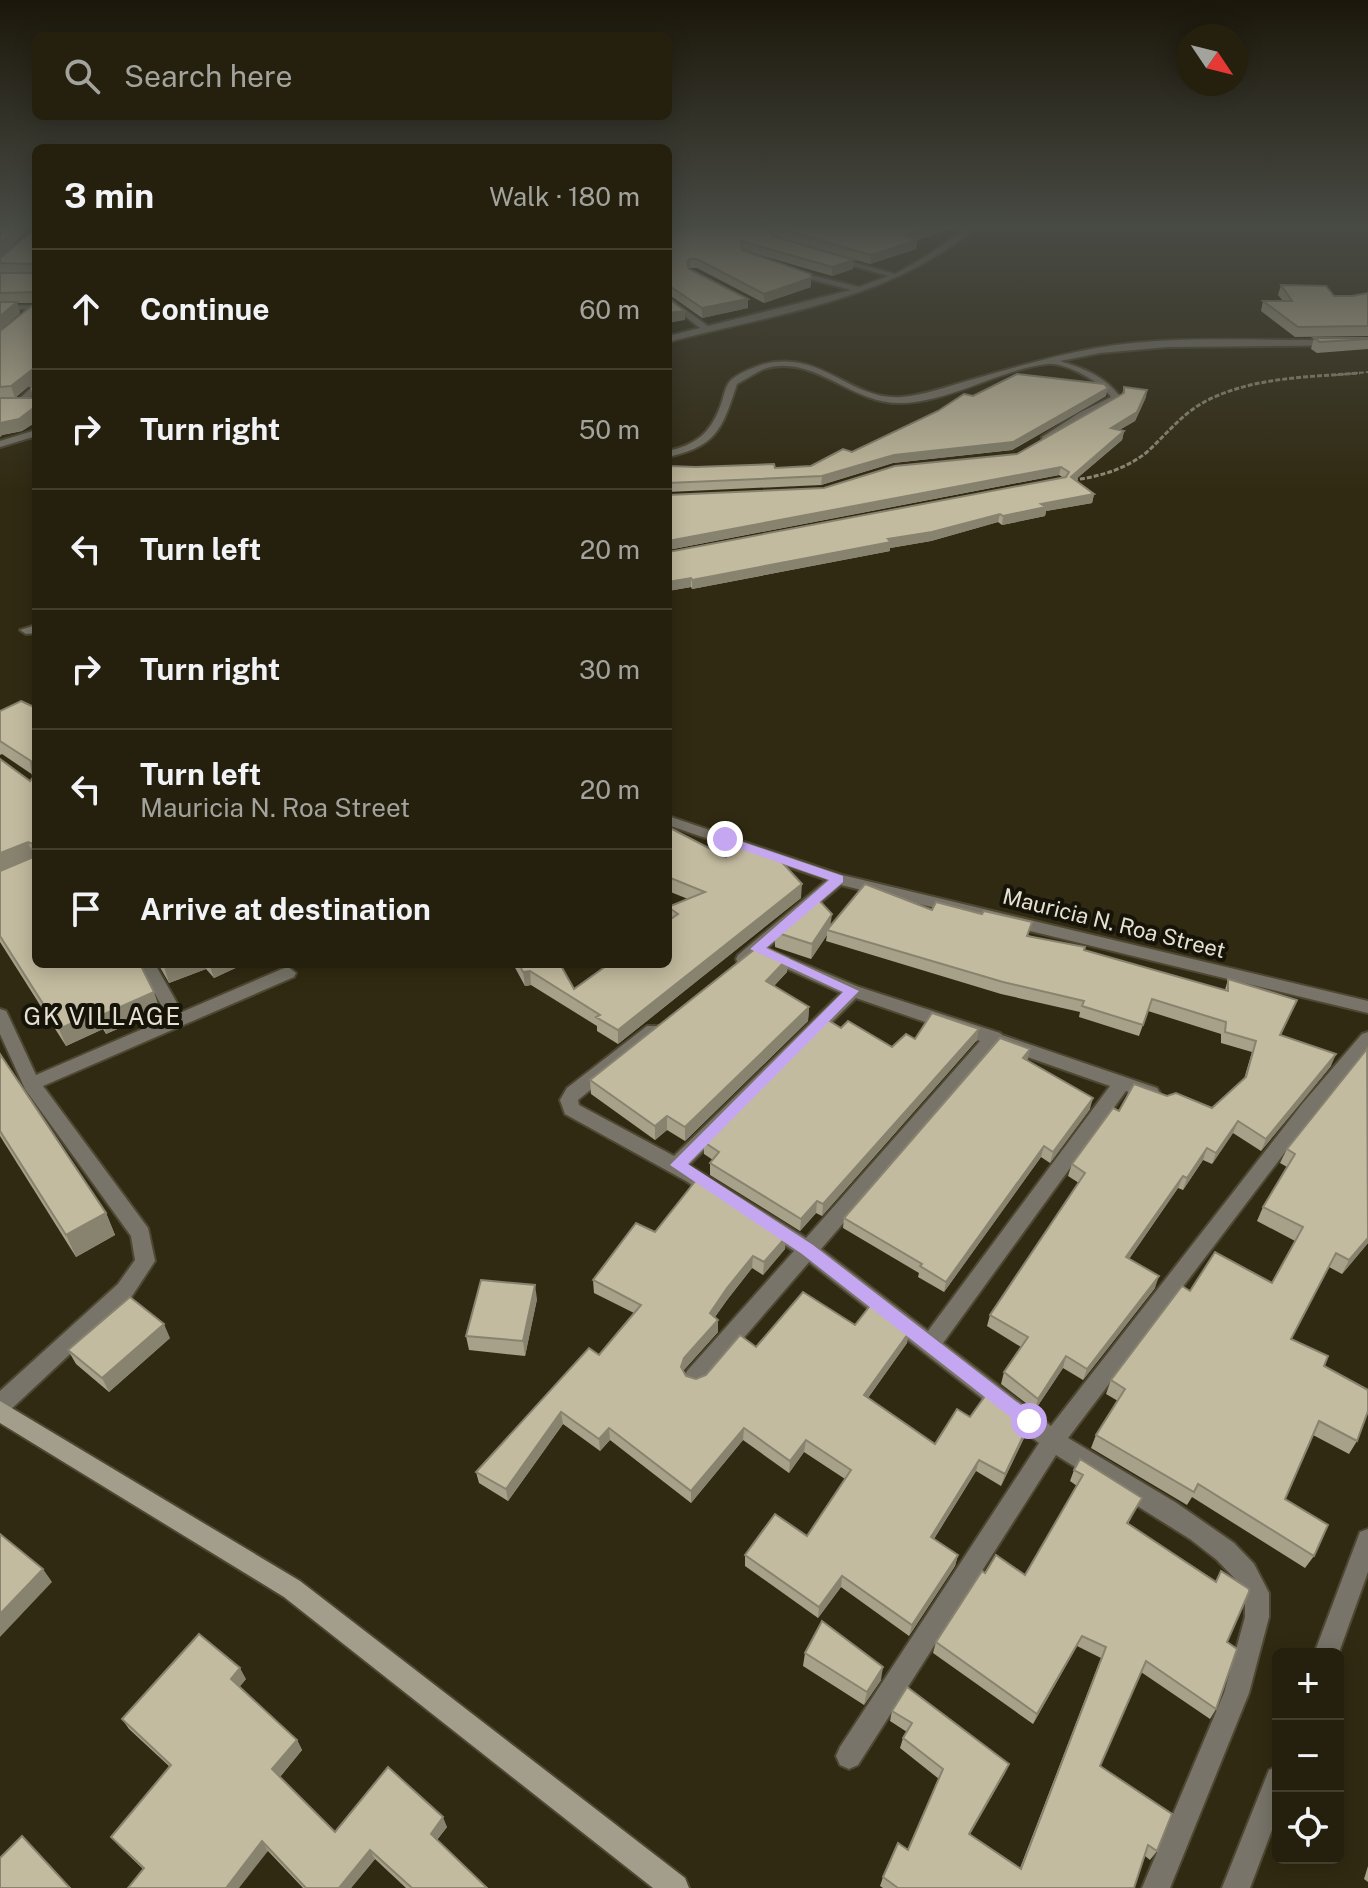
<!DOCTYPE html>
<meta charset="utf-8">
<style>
:root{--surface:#25200e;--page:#312d1c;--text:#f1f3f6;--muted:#a3a39e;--line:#423e2e}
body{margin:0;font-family:"Public Sans",sans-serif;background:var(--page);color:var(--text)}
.controls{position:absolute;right:24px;bottom:24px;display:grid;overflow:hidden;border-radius:12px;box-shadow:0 4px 20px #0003}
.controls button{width:72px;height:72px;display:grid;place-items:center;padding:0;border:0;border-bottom:2px solid var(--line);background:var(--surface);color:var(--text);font:40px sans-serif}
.compass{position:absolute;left:1176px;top:24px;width:72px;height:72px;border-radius:50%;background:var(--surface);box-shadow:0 4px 20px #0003;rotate:125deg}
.stop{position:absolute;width:24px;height:24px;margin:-18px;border:6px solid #c5a6f0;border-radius:50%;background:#fff}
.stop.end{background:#c5a6f0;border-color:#fff;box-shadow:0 2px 8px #0008}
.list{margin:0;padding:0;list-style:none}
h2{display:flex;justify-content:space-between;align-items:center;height:104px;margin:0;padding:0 32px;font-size:34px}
h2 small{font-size:26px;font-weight:400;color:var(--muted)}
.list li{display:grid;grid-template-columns:52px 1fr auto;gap:24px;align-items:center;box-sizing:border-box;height:120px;padding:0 32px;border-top:2px solid var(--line)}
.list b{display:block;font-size:30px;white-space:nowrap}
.list p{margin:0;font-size:26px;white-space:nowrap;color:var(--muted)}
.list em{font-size:26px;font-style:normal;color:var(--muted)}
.icon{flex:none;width:44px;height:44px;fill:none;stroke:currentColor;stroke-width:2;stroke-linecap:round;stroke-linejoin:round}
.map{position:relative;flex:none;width:1368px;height:1888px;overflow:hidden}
.search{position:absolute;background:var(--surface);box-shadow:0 4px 20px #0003;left:32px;top:32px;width:640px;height:88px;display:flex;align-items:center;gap:20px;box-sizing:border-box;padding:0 28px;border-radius:12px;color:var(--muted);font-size:30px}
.panel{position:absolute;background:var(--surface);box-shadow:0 4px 20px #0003;left:32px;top:144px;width:640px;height:824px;border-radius:12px}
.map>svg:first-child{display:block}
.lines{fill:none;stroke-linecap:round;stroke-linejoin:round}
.street-casing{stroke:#4e4731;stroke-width:4}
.secondary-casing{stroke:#4e4731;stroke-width:4}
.path-far1{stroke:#8f8a77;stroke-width:2;stroke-dasharray:4 2;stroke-linecap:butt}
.path{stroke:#8f8a77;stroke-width:3;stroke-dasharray:5 2;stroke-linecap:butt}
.street{fill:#787469;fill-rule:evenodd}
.secondary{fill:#a39e8c;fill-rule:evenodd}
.wall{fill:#a8a189;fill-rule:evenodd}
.shaded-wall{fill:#88836f}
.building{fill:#c3bb9f;stroke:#88836f;stroke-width:2}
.route{fill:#c5a6f0}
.labels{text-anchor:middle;stroke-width:8;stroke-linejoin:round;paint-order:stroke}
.street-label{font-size:22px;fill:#e4e0d2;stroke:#161309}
.neighbourhood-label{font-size:24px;letter-spacing:2px;fill:#e4e0d2;stroke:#161309}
</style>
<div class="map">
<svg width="1368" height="1888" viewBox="0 0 1368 1888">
<rect width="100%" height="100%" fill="#312a12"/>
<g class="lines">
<defs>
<g id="street">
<path d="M967 228H975C889 301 774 314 668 342V336L700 328 668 303V297L708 326 851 290 787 273V269L859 287 888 276 832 260V256L895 274 922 259Z"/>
<polygon points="36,305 36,309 0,310 0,306"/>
<path d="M1368 339V345L1167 347 1100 353 1060 361C1085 369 1105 376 1121 398L1045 442 1042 441V437L1079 413 1111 397C1101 382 1065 362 1047 364 997 370 949 403 898 403 850 403 812 353 764 369 755 373 746 379 737 384 722 429 717 446 668 457V451C695 445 710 434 720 407 723 400 724 391 728 384 733 375 754 367 764 364 823 350 850 401 902 397 924 395 946 387 967 381 1009 369 1052 356 1096 348 1185 333 1278 343 1368 339Z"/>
<polygon points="36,383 36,391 22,406 16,406 16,402"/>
<polygon points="36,430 36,436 0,447 0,441"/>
<polygon points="36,625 36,633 26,634 20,630"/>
<polygon points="668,816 842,875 1368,1001 1368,1013 841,885 750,963 738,963 736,959 738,955 827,880 668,825"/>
<path d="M771 950 859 987 1000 1033 1002 1035 1157 1088 1160 1093 1157 1098 1151 1100 1126 1091 943 1343 1051 1426 1302 1104 1362 1034 1368 1032V1050L1314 1114 1068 1438 1175 1502 1234 1543 1254 1564 1269 1593V1617L1249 1693 1170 1888H1142L1224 1693 1245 1617V1595L1237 1581 1217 1560 1190 1539 1056 1455 858 1765 849 1769 840 1765 836 1756 840 1747 1039 1443 809 1262 703 1385 695 1388 687 1385 684 1378 687 1371 794 1251 686 1181 565 1114 560 1100 567 1088 647 1026H659L662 1030 659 1034 578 1100 579 1105 674 1156 841 993 765 959 763 955ZM856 998 980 1041 806 1238 689 1165ZM996 1046 1110 1086 928 1331 821 1249Z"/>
<polygon points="139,964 155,964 182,1012 282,969 288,967 296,973 294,977 43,1086 148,1228 155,1261 132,1296 8,1412 0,1415 0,1391 118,1284 135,1260 131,1236 25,1089 0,1034 0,1009 6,1011 8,1015 36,1075 168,1018"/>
<polygon points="1368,1529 1368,1572 1338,1655 1314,1654 1360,1532"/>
<polygon points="1278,1766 1278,1814 1250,1888 1222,1888 1269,1770"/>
</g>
<polygon id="secondary" points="0,1401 300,1581 685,1878 689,1888 653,1888 284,1597 0,1423"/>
</defs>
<!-- street casing -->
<use href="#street" class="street-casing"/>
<!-- secondary casing -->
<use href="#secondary" class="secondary-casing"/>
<!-- path-far1 -->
<polyline class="path-far1" points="1336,375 1368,372"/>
<!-- path -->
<path class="path" d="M1073 480C1099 477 1126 469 1147 452 1168 433 1182 413 1208 400 1254 377 1309 377 1360 373"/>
<!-- street -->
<use href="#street" class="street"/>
<!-- secondary -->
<use href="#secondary" class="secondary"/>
</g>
<!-- wall -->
<g class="wall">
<path d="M36 228V422L22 431 2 435 0 437V331L34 303H17L20 313 0 330V258ZM35 381 30 386 33 396 32 398H15Z"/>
<polygon points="668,228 954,228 917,240 916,249 870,264 771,236 854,260 853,269 832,276 742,250 811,287 764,303 697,268 690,268 689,269 748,299 748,308 702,318 668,294"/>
<polygon points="1281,285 1334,296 1352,296 1368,293 1368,336 1295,337 1261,311 1263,301 1283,301 1278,295"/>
<polygon points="1314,338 1368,338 1368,349 1317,353 1311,349"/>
<polygon points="1124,387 1146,397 1135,421 1119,430 1124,431 1122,440 1075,480 1094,494 1092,503 1046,511 1045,516 1002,525 998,522 931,541 890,548 890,551 692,589 691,587 668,591 668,552 1064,478 1059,475 668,550 668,495 824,488 1017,454 1122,394"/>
<polygon points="973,396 1106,396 1012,450 893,463 821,485 668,492 668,466 775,468 811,466 852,452"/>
<polygon points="36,708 36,964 160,1010 106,1034 103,1029 66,1046 0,942 0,759 30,781 33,777 33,775 2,754 0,755 0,711"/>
<polygon points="668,827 801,898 618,1044 597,1031 597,1026 531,985 525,986 513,964 560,964 574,989 668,964 668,907 688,899 668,891"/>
<polygon points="932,910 1084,950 1225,990 1228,979 1297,1000 1281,1035 1331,1066 1261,1151 1233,1133 1212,1164 1203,1160 1183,1190 1178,1188 1129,1259 1155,1288 1083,1380 1063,1368 1035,1410 1001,1384 1004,1372 1021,1347 987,1326 990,1315 1079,1183 1068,1176 1072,1164 1119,1111 1167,1096 1212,1108 1244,1079 1252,1052 1221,1043 1221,1034 1148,1011 1139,1036 1079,1017 1080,1012 1001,994 826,941 827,935 811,959 775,947 775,932 831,926"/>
<polygon points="788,958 787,972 774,986 809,1007 808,1021 685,1141 667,1130 655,1140 591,1094 590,1080"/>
<polygon points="158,964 244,964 214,978 206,969 169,983"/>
<polygon points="841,1028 892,1047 915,1039 977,1040 822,1216 816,1213 800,1231 710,1175 710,1163 713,1160 704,1154 704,1142"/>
<polygon points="1367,1049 1368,1243 1342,1274 1329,1267 1291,1339 1324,1366 1357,1441 1349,1454 1313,1435 1285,1499 1314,1556 1305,1568 1192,1497 1187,1505 1091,1448 1096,1435 1118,1401 1106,1394 1111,1380 1190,1291 1272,1283 1295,1241 1257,1221 1263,1207 1287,1167 1280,1163 1287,1149"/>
<polygon points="0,1054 106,1213 115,1235 76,1257 0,1136"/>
<polygon points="1028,1059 1027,1060 1090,1109 1050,1163 1041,1157 944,1292 918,1277 919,1273 843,1228 844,1218"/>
<polygon points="655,1232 785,1249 763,1275 752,1268 727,1300 715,1317 718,1320 718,1332 684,1370 684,1372 686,1376 696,1379 706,1375 756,1347 855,1325 907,1343 868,1398 935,1444 970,1417 1029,1424 1025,1436 1001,1486 976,1471 934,1539 958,1555 955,1566 909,1636 841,1587 818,1618 745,1566 745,1555 807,1536 845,1479 804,1452 789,1473 743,1440 691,1503 610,1440 600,1451 563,1424 508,1501 479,1483 476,1472 599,1355 634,1313 594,1293 593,1280"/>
<polygon points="537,1299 525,1356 469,1350 466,1336"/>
<polygon points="170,1338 109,1392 76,1364 68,1350"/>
<polygon points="1074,1470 1142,1498 1128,1524 1216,1581 1221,1571 1227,1642 1216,1709 1210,1719 1141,1672 1100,1766 1157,1851 1150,1860 1145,1856 1134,1888 883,1888 880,1886 883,1877 908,1850 939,1779 900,1748 903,1738 907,1732 890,1721 892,1711 1009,1764 1005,1773 970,1834 1020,1868 1101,1658 1077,1646 1033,1724 933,1653 936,1642 985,1573 1025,1575 1077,1486 1070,1481"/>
<polygon points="805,1653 881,1680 864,1705 803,1666"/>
<polygon points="246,1679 239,1687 297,1740 302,1750 280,1777 335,1832 447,1827 437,1840 487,1888 406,1888 375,1859 351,1888 303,1888 268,1851 143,1869 119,1846 111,1837 170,1767 129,1729 122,1719"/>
<polygon points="1368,1866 1368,1882 1364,1879"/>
</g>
<!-- shaded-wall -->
<g class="shaded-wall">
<polygon points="17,228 30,228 0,258 0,245"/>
<polygon points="929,228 954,228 917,240 916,249 870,264 871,255 904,236"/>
<polygon points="854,260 853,269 832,276 832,267"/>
<polygon points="811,278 811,287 764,303 764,294"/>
<polygon points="748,299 748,308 702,318 702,308"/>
<polygon points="17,302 20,313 0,330 0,316"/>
<polygon points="685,311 685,320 668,323 668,313"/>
<polygon points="33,369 36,380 15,398 11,386"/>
<polygon points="1108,388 1106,396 1012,450 893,463 821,485 822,476"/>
<polygon points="1147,390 1146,397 1135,421 1109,436 1111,428"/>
<polygon points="36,406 36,422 22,431 2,435 0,437 0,423"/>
<polygon points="1124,431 1122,440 1069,485 1071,477"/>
<polygon points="1061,467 1059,475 668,550 668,541"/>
<polygon points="1094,494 1092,503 1046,511 1045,516 1002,525 1003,516 1041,504"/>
<polygon points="1000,514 998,522 931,541 890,548 890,551 692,589 692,580 888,539"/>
<polygon points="691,578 691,587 668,591 668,582"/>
<polygon points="28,842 35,858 0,873 0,853"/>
<polygon points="802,884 801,898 618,1044 618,1030"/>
<polygon points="832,914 830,929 827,930 827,935 811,959 812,944"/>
<polygon points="788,958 787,972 765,995 766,981"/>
<polygon points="169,964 205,964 206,969 169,983 164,966"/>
<polygon points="209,964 244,964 214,978"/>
<polygon points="530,971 531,985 525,986 523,972"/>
<polygon points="154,992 160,1010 106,1034 100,1016"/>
<polygon points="809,1007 808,1021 685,1141 685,1127"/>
<polygon points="97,1012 103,1029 66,1046 59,1029"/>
<polygon points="979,1029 977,1040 822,1216 823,1204"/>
<polygon points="1030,1049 1028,1059 1020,1068 1023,1058"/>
<polygon points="1336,1054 1331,1066 1261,1151 1266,1139"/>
<polygon points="1093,1098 1090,1109 1050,1163 1053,1152"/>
<polygon points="667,1116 667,1130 655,1140 655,1126"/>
<polygon points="1238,1121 1233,1133 1212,1164 1216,1153"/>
<polygon points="1044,1146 1041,1157 944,1292 946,1282"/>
<polygon points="1207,1148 1203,1160 1183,1190 1187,1178"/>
<polygon points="1183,1176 1178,1188 1122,1269 1126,1257"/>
<polygon points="817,1201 816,1213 800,1231 801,1219"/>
<polygon points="106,1213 115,1235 76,1257 66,1235"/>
<polygon points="786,1237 785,1249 763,1275 764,1262"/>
<polygon points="1368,1238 1368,1243 1342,1274 1349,1260"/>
<polygon points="753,1256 752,1268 727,1300 709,1325 710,1313 727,1288"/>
<polygon points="1159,1276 1155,1288 1083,1380 1087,1369"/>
<polygon points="535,1285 537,1299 525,1356 523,1341"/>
<polygon points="718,1320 718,1332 684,1370 681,1379 681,1367 684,1358"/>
<polygon points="164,1324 170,1338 109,1392 102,1378"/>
<polygon points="910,1331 907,1343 862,1406 864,1395"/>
<polygon points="1066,1356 1063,1368 1035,1410 1038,1399"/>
<polygon points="561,1412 563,1424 508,1501 506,1489"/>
<polygon points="1029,1424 1025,1436 1001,1486 1005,1474"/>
<polygon points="609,1428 610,1440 600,1451 599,1439"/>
<polygon points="744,1428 743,1440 691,1503 691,1491"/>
<polygon points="806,1440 804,1452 789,1473 790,1461"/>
<polygon points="979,1460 976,1471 928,1548 931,1537"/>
<polygon points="958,1555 955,1566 909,1636 912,1625"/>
<polygon points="43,1569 52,1582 0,1637 0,1614"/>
<polygon points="842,1576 841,1587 818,1618 819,1607"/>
<polygon points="1082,1636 1077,1646 1033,1724 1037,1714"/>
<polygon points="883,1667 881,1680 864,1705 867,1692"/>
<polygon points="240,1668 246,1679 237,1690 231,1679"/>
<polygon points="297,1740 302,1750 278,1779 272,1769"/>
<polygon points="1009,1764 1005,1773 965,1843 969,1834"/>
<polygon points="443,1817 447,1827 434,1843 431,1834"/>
<polygon points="262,1841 268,1851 239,1888 226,1888"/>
<polygon points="370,1850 375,1859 351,1888 339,1888"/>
</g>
<!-- building -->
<g class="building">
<polygon points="0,228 17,228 0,245"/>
<polygon points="36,228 36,406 19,419 0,423 0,398 32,398 35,389 30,386 35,381 33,369 11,386 0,387 0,331 35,303 35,292 0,293 0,273 33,273 35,264 0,263 0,258"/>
<polygon points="668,228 771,228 772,236 854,260 832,267 741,241 742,250 811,274 811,278 764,294 697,259 690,259 687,262 689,269 748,299 702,308 668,285"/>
<polygon points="776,228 929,228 904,236 917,240 871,255"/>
<polygon points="1281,285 1326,286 1334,296 1352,296 1368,293 1368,326 1298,327 1263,301 1292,301"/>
<polygon points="668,298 685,311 668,313"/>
<polygon points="0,302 17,302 0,316"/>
<polygon points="1314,338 1368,338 1368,339 1320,342"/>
<polygon points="1017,374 1104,384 1108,388 1013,442 894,455 822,476 668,483 668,466 696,467 774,464 775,468 811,466 843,449 852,452 938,411 964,394 973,396"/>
<polygon points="1124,387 1147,390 1137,412 1111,428 1124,431 1071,477 1094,494 1041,504 1046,507 1003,516 1000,514 932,532 888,539 891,542 692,580 691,578 668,582 668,552 1066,477 1069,472 1061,467 668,541 668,495 824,488 895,466 1017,454 1124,393"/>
<polygon points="21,701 36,708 36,964 140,964 154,992 100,1016 97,1012 59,1029 0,936 0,871 31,858 33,844 28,842 0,853 0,759 30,781 33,777 31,761 0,741 0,711"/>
<polygon points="668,827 726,857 736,842 779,859 802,884 618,1030 596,1017 600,1015 530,971 523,972 519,964 560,964 574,989 609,964 668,964 668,921 678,914 668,907 705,892 668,877"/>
<polygon points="865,884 932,910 936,902 982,914 984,911 1032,922 1027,936 1085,947 1084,950 1228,991 1228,979 1297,1000 1280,1035 1336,1054 1266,1139 1238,1121 1216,1153 1207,1148 1187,1178 1183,1176 1126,1257 1159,1276 1087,1369 1066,1356 1038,1399 1004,1372 1028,1337 990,1315 1085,1173 1072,1164 1113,1108 1119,1111 1134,1084 1167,1096 1176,1093 1212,1108 1246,1077 1256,1041 1225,1032 1226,1022 1152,999 1143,1025 1082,1006 1084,1001 1003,982 827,930"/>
<polygon points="816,897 832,914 812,944 775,932"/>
<polygon points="760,945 788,958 766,981 809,1007 685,1127 667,1116 655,1126 590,1080"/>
<polygon points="932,1013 979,1029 823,1204 817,1201 801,1219 710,1163 719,1152 704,1142 828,1020 841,1028 848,1021 892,1047 906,1034 915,1039"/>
<polygon points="1000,1038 1030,1049 1023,1058 1093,1098 1053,1152 1044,1146 946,1282 920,1266 922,1264 844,1218"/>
<polygon points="1367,1049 1368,1238 1349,1260 1336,1253 1291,1339 1328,1356 1324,1366 1368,1390 1368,1411 1357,1441 1319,1421 1285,1499 1328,1525 1314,1556 1198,1484 1194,1492 1096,1435 1125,1389 1111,1380 1182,1286 1190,1291 1215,1252 1272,1283 1303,1227 1263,1207 1295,1154 1287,1149"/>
<polygon points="0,1054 106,1213 66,1235 0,1131"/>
<polygon points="697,1179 786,1237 764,1262 753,1256 727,1288 710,1313 718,1320 684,1358 681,1367 686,1376 696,1379 706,1375 740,1335 756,1347 803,1292 855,1325 873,1302 910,1331 864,1395 935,1444 957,1409 970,1417 988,1392 1029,1424 1005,1474 979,1460 931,1537 958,1555 912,1625 842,1576 819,1607 745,1555 775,1514 807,1536 851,1470 806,1440 790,1461 744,1428 691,1491 609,1428 599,1439 561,1412 506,1489 476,1472 589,1348 599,1355 641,1305 593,1280 636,1223 655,1232"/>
<polygon points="481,1280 535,1285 523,1341 466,1336"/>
<polygon points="130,1297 164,1324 102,1378 68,1350"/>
<polygon points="1080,1459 1142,1498 1127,1523 1216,1582 1221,1571 1249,1589 1249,1592 1227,1642 1237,1649 1216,1709 1146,1661 1100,1766 1172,1814 1157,1851 1148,1845 1134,1888 898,1888 883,1877 898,1843 908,1850 943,1769 903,1738 912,1723 892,1711 907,1687 1009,1764 969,1834 1021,1869 1106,1647 1082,1636 1037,1714 936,1642 982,1571 985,1573 996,1555 1025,1575 1083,1475 1074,1470"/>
<polygon points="0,1534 43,1569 0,1614"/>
<polygon points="822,1621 883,1667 867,1692 805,1653"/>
<polygon points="199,1634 240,1668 231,1679 297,1740 272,1769 335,1832 388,1767 443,1817 431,1834 487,1888 412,1888 370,1850 339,1888 306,1888 262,1841 226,1888 128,1888 144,1868 111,1837 171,1765 122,1719"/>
<polygon points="22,1836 70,1888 0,1888 0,1858"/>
</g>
<!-- sky -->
<linearGradient id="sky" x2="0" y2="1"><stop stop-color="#1b170a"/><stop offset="0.46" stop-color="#484a44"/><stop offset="1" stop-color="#484a44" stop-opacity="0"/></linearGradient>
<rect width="1368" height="493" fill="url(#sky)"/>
<!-- route -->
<polygon class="route" points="725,836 843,876 843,882 766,948 859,991 688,1164 813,1245 1035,1416 1038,1421 1035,1427 1023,1427 802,1254 670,1165 843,992 750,949 829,880 721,842 719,839"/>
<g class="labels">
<!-- street labels -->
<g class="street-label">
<text transform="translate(1114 923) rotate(14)" y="8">Mauricia N. Roa Street</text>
</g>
<!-- neighbourhood labels -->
<g class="neighbourhood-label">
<text x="103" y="1025">GK VILLAGE</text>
</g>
</g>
</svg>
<div class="controls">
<button>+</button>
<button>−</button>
<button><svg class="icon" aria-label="locate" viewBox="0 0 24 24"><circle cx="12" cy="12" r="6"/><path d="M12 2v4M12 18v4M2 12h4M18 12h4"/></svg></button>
</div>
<svg class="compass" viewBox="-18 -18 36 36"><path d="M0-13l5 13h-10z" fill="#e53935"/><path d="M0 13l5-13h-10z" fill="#a3a39e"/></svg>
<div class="stop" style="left:1029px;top:1421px"></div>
<div class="stop end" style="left:725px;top:839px"></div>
<div class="search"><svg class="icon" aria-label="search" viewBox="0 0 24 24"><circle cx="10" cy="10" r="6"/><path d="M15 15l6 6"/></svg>Search here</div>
<section class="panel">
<h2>3 min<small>Walk · 180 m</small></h2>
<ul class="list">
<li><svg class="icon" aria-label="ahead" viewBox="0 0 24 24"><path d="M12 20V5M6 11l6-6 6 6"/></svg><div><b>Continue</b></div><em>60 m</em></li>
<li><svg class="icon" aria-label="right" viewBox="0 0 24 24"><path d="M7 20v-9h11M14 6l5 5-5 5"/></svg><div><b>Turn right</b></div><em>50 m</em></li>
<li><svg class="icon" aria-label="left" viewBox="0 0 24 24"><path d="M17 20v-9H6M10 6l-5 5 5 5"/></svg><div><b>Turn left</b></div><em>20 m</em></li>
<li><svg class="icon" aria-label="right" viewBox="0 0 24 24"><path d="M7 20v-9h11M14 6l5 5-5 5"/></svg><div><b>Turn right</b></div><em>30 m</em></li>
<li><svg class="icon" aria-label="left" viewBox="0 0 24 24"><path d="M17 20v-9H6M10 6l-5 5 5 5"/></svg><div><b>Turn left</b><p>Mauricia N. Roa Street</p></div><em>20 m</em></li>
<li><svg class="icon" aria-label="arrive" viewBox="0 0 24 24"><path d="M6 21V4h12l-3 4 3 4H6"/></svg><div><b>Arrive at destination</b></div></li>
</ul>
</section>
</div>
